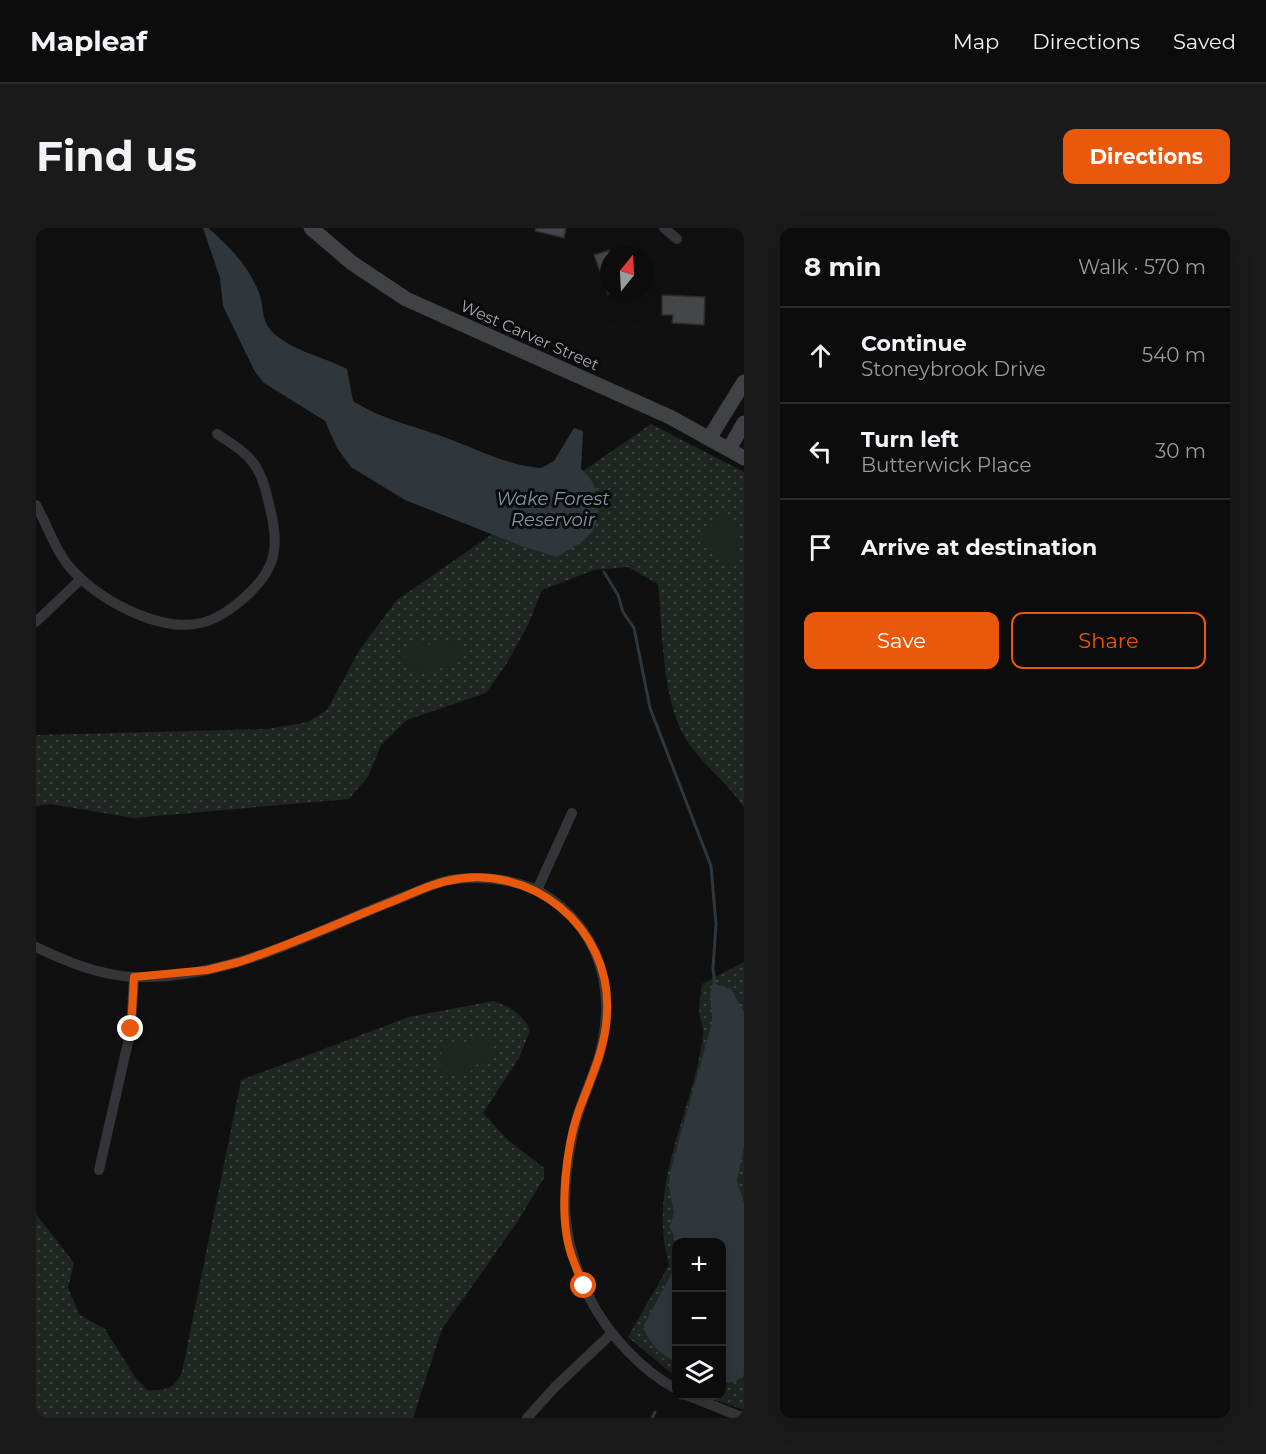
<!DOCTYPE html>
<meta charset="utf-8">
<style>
:root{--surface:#0c0c0d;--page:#1a1a1b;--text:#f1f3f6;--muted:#9a9b9d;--line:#2c2c2e;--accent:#ea580c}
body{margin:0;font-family:Montserrat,sans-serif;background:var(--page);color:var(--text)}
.controls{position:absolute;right:18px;bottom:18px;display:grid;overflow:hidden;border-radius:12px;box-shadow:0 6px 24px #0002}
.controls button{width:54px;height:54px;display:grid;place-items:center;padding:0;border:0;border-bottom:2px solid var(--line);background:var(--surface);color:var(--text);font:30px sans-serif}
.compass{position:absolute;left:564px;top:18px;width:54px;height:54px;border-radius:50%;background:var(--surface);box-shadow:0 6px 24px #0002;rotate:18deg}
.stop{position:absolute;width:18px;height:18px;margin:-14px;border:4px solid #ea580c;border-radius:50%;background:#fff}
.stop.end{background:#ea580c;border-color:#fff;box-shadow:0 2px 6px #0008}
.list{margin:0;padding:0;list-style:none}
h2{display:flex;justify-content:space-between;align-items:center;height:78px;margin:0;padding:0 24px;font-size:26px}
h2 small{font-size:20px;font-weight:400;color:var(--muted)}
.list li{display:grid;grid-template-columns:39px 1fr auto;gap:18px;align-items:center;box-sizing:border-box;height:96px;padding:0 24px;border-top:2px solid var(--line)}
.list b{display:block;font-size:22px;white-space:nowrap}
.list p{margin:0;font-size:20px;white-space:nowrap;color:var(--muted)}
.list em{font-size:20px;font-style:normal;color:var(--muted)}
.actions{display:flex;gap:12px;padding:18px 24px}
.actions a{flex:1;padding:14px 0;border:2px solid var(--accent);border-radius:12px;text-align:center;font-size:21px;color:var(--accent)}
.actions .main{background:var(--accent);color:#fff}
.icon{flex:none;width:33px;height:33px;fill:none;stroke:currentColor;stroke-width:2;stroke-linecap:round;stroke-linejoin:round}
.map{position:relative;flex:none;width:708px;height:1190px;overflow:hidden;border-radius:12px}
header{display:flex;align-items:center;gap:36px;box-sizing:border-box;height:84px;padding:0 30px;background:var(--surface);border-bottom:2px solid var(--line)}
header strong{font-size:28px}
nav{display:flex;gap:33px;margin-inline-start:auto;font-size:21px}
.intro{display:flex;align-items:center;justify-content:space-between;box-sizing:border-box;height:144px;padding:0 36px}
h1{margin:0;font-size:42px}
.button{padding:15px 27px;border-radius:12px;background:var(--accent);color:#fff;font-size:21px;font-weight:700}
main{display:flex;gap:36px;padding:0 36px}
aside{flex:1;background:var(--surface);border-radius:12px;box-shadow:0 6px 24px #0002}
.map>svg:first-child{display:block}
.grass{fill:url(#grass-dots)}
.pitch{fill:#1f2520}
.water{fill:#2f373c}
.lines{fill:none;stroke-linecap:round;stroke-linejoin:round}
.stream{stroke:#2f373c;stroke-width:3}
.building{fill:#444649;stroke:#2a2b2d;stroke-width:1.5}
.street{stroke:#343538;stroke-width:10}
.secondary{stroke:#404246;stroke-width:15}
.route{stroke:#ea580c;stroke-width:8}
.labels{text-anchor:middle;stroke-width:6;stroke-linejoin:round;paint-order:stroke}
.street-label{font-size:16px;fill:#a3a8b0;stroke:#0b0b0c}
.water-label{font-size:18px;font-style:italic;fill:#7e96a8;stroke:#0b0b0c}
</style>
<header>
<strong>Mapleaf</strong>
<nav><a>Map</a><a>Directions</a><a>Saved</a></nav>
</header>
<div class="intro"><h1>Find us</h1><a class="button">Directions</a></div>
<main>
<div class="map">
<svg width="708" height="1190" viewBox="0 0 708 1190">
<defs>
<pattern id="grass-dots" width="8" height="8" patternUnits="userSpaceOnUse" patternTransform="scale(1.5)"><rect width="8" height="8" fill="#1f2520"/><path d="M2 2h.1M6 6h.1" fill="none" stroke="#3c423e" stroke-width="1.8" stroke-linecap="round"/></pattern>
</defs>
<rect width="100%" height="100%" fill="#101011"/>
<!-- grass -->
<g class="grass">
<path d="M615 196 708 244V579C692 555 667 537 651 513 625 472 627 403 622 356L592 339 558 342 506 362 492 397 471 435 450 465 371 492 345 517 333 547 313 571 97 590 14 576 0 578V507L231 501 272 494 291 482 324 421 361 372Z"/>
<path d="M708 734V1182L668 1168H686V1014H640V1149L592 1109 633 1037C610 955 657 886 667 807 668 799 664 792 663 784 663 775 665 765 666 756Z"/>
<path d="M457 773C474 778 486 786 494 802L483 830 447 885 472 912 508 940V950L482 993 406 1101 377 1190H0V986L38 1035 32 1060 44 1087 69 1101 99 1149 111 1162C130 1163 138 1161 146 1144L205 852 373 789Z"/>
</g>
<!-- pitch -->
<g class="pitch">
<path d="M691 287C708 294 702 314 701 331L693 337 686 335 665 312 683 289Z"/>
<path d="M416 413 425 423C427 441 390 443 375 444L367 438 368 429 380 416 400 417Z"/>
<polygon points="450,806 457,809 459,813 453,831 440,837 433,845 411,846 404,842 405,823 410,813 433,816"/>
</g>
<!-- water -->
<g class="water">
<path d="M167 0H172C194 19 212 37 223 65 228 76 225 90 233 100 250 122 287 128 311 141L317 173C345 191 378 198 408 209 441 221 470 237 505 240L518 233 538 200 547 203 545 241C564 255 570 289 552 308 543 317 532 322 521 329L488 319 369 272 315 239 301 220 289 193 228 155 219 144 187 78 184 50Z"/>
<path d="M677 755 695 761 708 784V919L701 953 708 975V1147L699 1154 686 1155V1014H641L633 999 638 985 633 959 634 944 676 795C677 780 671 770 677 755Z"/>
<path d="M640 1031V1135C626 1126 610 1115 608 1097L638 1041Z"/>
</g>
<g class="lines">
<!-- stream -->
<g class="stream">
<polyline points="568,344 582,367 587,384 598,400 614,480 675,638 680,696 677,740 679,758"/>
<polyline points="616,1190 619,1184"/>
</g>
</g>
<!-- building -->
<g class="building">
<polygon points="500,0 530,0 528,10 499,3"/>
<polygon points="573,22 573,65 572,66 558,27"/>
<polygon points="626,67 669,69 668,97 636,95 637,87 626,87"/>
</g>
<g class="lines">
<!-- street -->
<g class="street">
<polyline points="628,0 641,11"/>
<path d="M0 277C11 296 18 320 32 337 58 370 123 405 165 395 182 391 195 381 208 370 240 342 244 320 234 280 224 237 219 230 181 206"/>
<polyline points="0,394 45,351"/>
<polyline points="501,662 536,585"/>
<path d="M0 719C31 734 65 748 100 749 142 750 184 741 224 727 271 711 315 689 362 671 378 665 396 656 413 652 445 647 488 651 514 670 569 709 580 771 562 832 554 856 542 880 537 905 524 968 525 1012 554 1071 573 1107 604 1141 640 1161"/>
<polyline points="63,942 95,801 98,749"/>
<polyline points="653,1168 708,1190"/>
<polyline points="491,1190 519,1159 575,1106"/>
</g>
<!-- secondary -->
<g class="secondary">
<polyline points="275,0 316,35 370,71 634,189 708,230"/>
<polyline points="674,209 708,154"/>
<polyline points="693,221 708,195"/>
</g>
</g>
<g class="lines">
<!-- route -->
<path class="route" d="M95 801 98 749 171 742 203 734C255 717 304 694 355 674 373 667 392 657 411 653 494 633 576 699 571 785 570 820 554 852 542 885 530 920 524 979 532 1015 535 1030 542 1044 548 1058"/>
</g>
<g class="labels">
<!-- street labels -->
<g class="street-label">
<text transform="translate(494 107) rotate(24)" y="6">West Carver Street</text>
</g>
<!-- water labels -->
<g class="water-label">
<text x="517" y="277">Wake Forest<tspan x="517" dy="21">Reservoir</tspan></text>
</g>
</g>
</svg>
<div class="controls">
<button>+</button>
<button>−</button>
<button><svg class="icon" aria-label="layers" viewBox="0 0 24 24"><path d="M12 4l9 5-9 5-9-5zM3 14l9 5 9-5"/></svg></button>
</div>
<svg class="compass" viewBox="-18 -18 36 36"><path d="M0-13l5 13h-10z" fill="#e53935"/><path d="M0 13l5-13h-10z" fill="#9a9b9d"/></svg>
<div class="stop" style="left:548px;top:1058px"></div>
<div class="stop end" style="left:95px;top:801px"></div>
</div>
<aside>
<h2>8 min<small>Walk · 570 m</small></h2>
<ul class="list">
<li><svg class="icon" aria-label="ahead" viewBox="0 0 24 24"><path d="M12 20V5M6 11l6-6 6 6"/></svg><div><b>Continue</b><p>Stoneybrook Drive</p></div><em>540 m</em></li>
<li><svg class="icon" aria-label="left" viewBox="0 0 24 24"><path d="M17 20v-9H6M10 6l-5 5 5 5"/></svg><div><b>Turn left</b><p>Butterwick Place</p></div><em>30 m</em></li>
<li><svg class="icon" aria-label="arrive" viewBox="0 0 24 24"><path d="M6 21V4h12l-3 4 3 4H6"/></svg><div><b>Arrive at destination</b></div></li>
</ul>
<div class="actions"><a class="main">Save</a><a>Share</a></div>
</aside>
</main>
